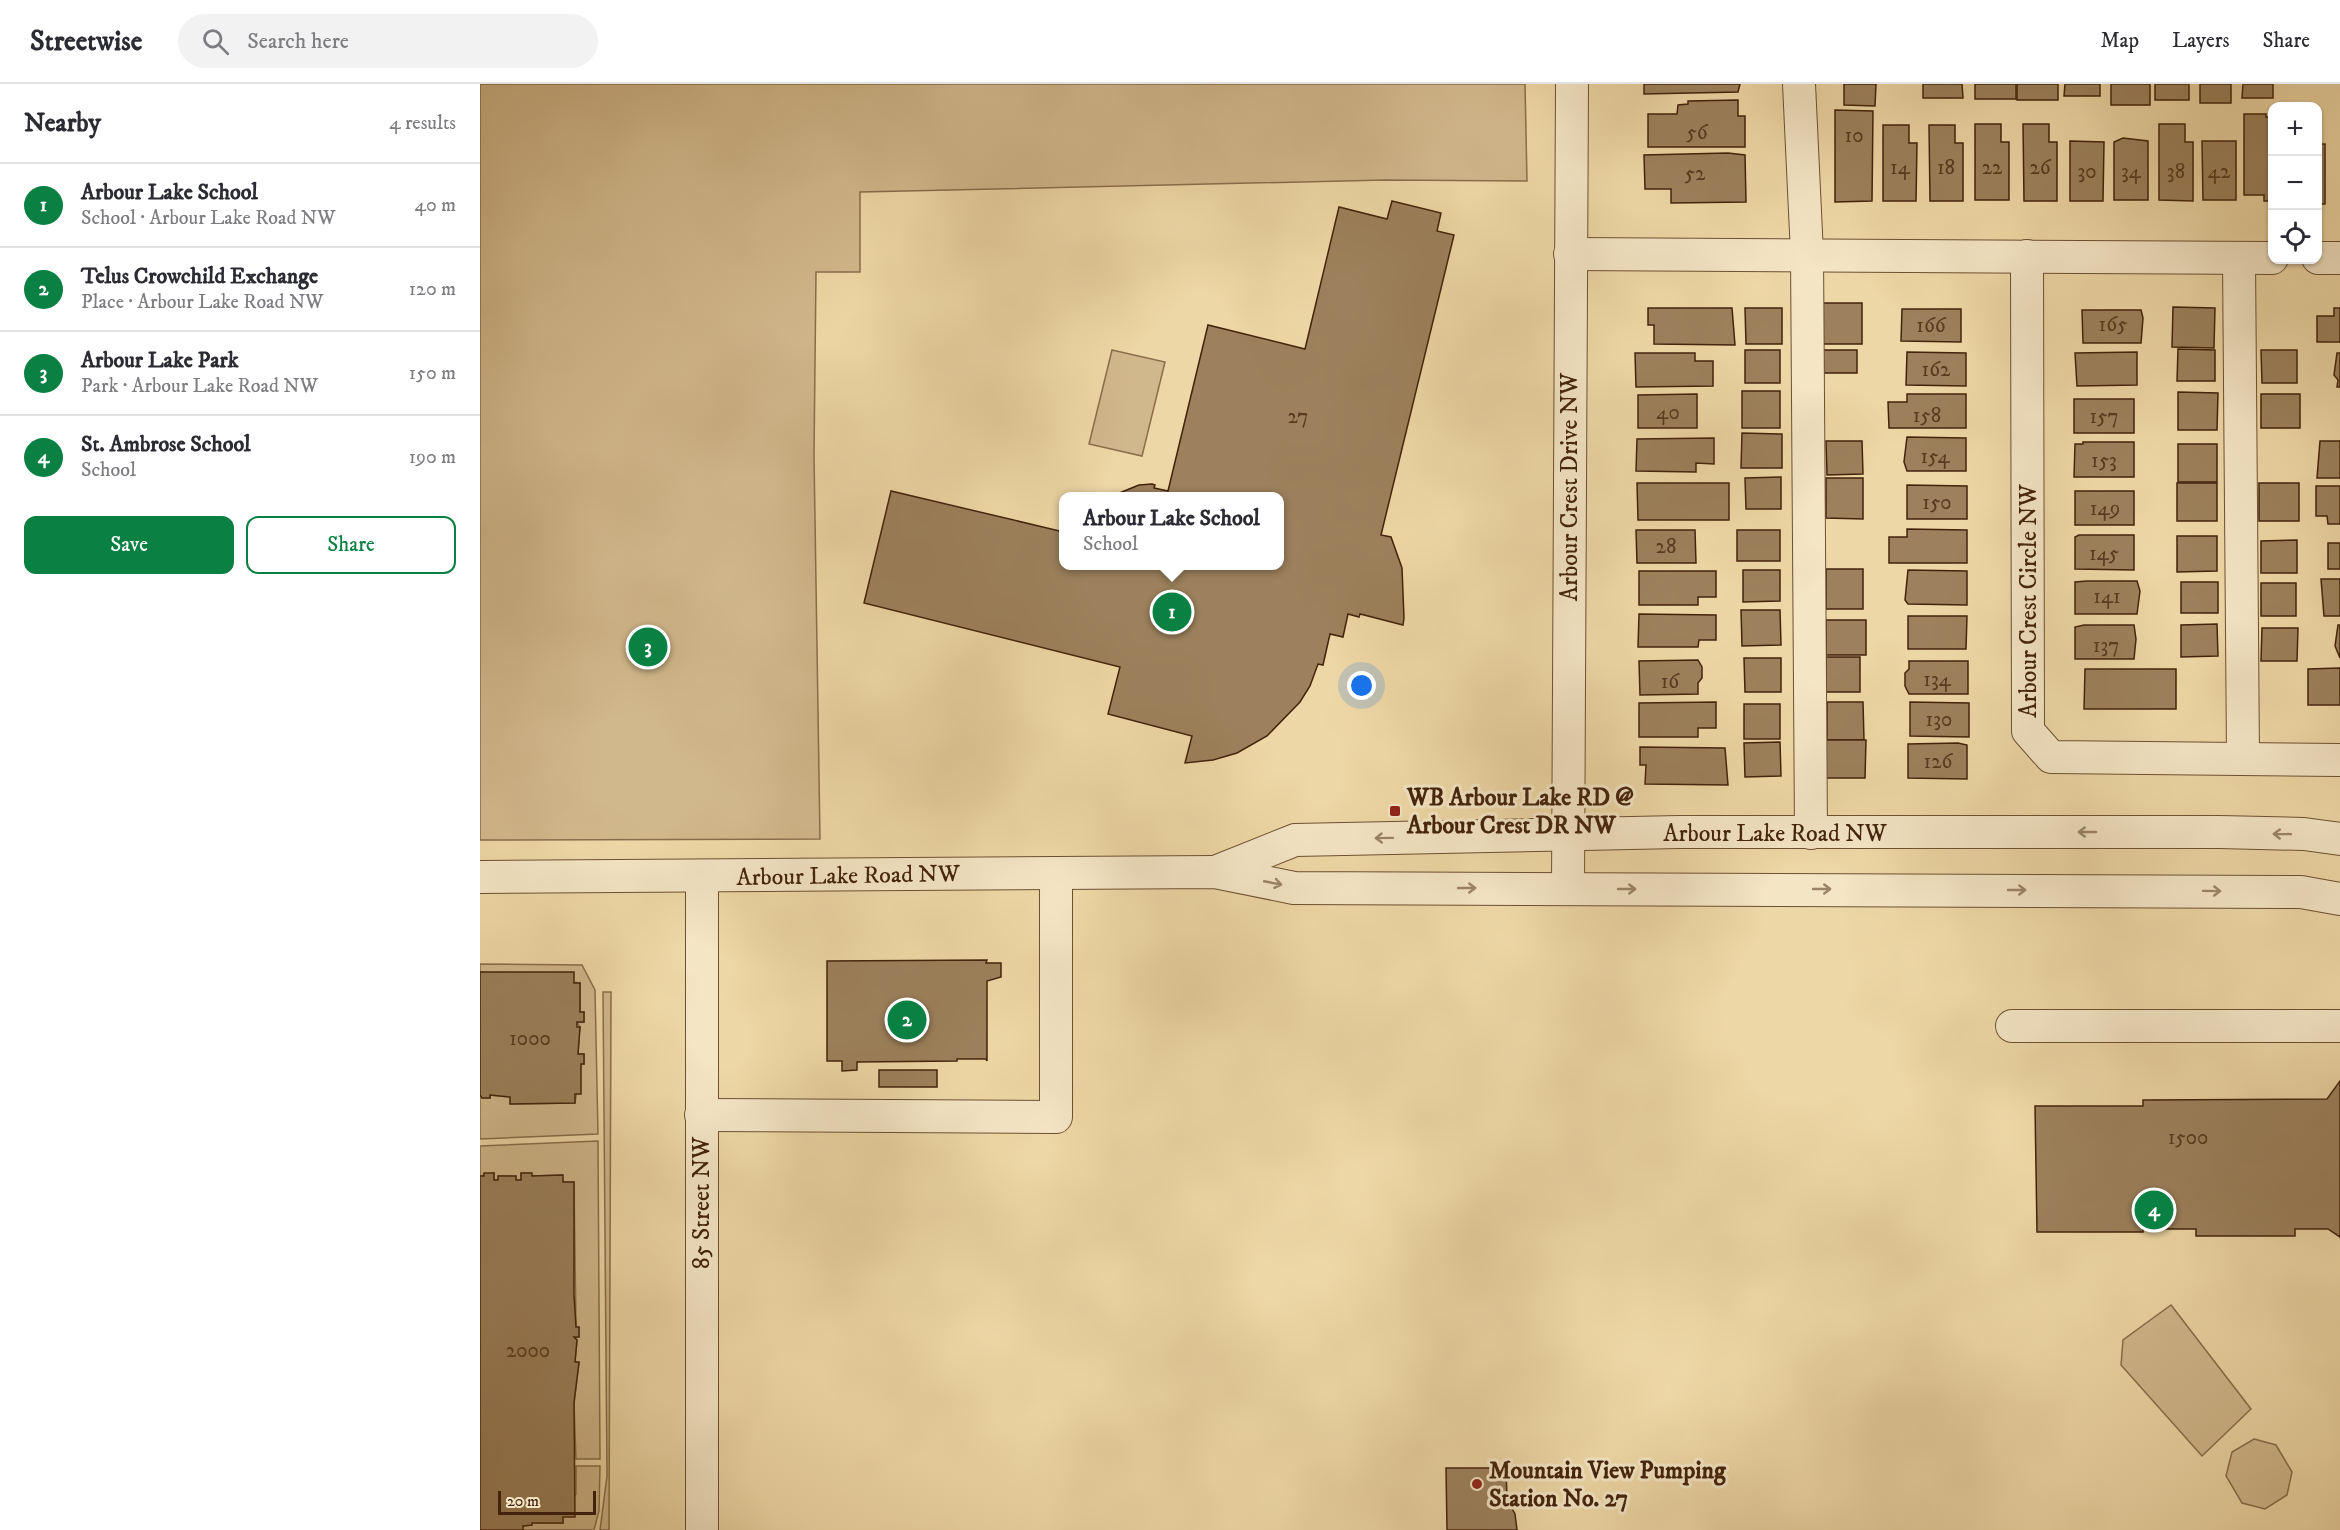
<!DOCTYPE html>
<meta charset="utf-8">
<style>
:root{--surface:#fff;--page:#f2f2f3;--text:#2b2b33;--muted:#7c7c81;--line:#e1e1e2;--accent:#0b8043}
body{margin:0;font-family:"IM FELL DW Pica",serif;background:var(--page);color:var(--text)}
.controls{position:absolute;right:18px;top:18px;display:grid;overflow:hidden;border-radius:12px;box-shadow:0 2px 4px #0004}
.controls button{width:54px;height:54px;display:grid;place-items:center;padding:0;border:0;border-bottom:2px solid var(--line);background:var(--surface);color:var(--text);font:30px sans-serif}
.scale{position:absolute;left:18px;bottom:15px;width:98px;box-sizing:border-box;padding-left:6px;border:3px solid #43230b;border-top:0;font-size:16px;line-height:21px;white-space:nowrap;color:#43230b;-webkit-text-stroke:4px #f4e5c5;paint-order:stroke}
.you{position:absolute;left:882px;top:602px;width:21px;height:21px;margin:-15px;border:4px solid #fff;border-radius:50%;background:#1a73e8;box-shadow:0 0 0 9px #1a73e833}
.badge{display:grid;place-items:center;width:39px;height:39px;border-radius:50%;background:var(--accent);color:#fff;font-size:20px;font-weight:700}
.pin{position:absolute;translate:-50% -50%;border:3px solid #fff;box-shadow:0 2px 6px #0006}
.popup{position:absolute;left:579px;top:408px;width:225px;height:78px;box-sizing:border-box;display:grid;place-content:center;border-radius:12px;background:var(--surface);filter:drop-shadow(0 2px 4px #0005);font-size:20px;white-space:nowrap;color:var(--muted)}
.popup b{font-size:22px;color:var(--text)}
.popup::after{content:'';position:absolute;left:50%;top:100%;margin-left:-12px;border:12px solid transparent;border-top-color:var(--surface)}
.list{margin:0;padding:0;list-style:none}
h2{display:flex;justify-content:space-between;align-items:center;height:78px;margin:0;padding:0 24px;font-size:26px}
h2 small{font-size:20px;font-weight:400;color:var(--muted)}
.list li{display:grid;grid-template-columns:39px 1fr auto;gap:18px;align-items:center;box-sizing:border-box;height:84px;padding:0 24px;border-top:2px solid var(--line)}
.list b{display:block;font-size:22px;white-space:nowrap}
.list p{margin:0;font-size:20px;white-space:nowrap;color:var(--muted)}
.list em{font-size:20px;font-style:normal;color:var(--muted)}
.actions{display:flex;gap:12px;padding:18px 24px}
.actions a{flex:1;padding:14px 0;border:2px solid var(--accent);border-radius:12px;text-align:center;font-size:21px;color:var(--accent)}
.actions .main{background:var(--accent);color:#fff}
.icon{flex:none;width:33px;height:33px;fill:none;stroke:currentColor;stroke-width:2;stroke-linecap:round;stroke-linejoin:round}
.map{position:relative;flex:none;width:1860px;height:1446px;overflow:hidden}
header{display:flex;align-items:center;gap:36px;box-sizing:border-box;height:84px;padding:0 30px;background:var(--surface);border-bottom:2px solid var(--line)}
header strong{font-size:28px}
nav{display:flex;gap:33px;margin-inline-start:auto;font-size:21px}
.search{width:420px;height:54px;background:var(--page);display:flex;align-items:center;gap:15px;box-sizing:border-box;padding:0 21px;border-radius:33px;color:var(--muted);font-size:22px}
main{display:flex}
aside{flex:1;background:var(--surface)}
.map>svg:first-child{display:block}
.green{fill:#d1b88c;stroke:#8a6e4c;stroke-width:1.5}
.building{fill:#9c815c;stroke:#43230b;stroke-width:1.5}
.lines{fill:none;stroke-linecap:round;stroke-linejoin:round}
.minor-casing{stroke:#6e5032;stroke-width:34}
.minor{stroke:#f4e5c5;stroke-width:32}
.oneway{stroke:#9c8468}
.poi-dot{fill:#8f2418;stroke:#f4e5c5;stroke-width:2}
.labels{text-anchor:middle;stroke-width:6;stroke-linejoin:round;paint-order:stroke}
.number-label{font-size:21px;fill:#593a1f}
.street-label{font-size:24px;fill:#43230b;stroke:#f4e5c5}
.poi-label{font-size:24px;font-weight:bold;fill:#43230b;stroke:#f4e5c5;text-anchor:start}
</style>
<header>
<strong>Streetwise</strong>
<div class="search"><svg class="icon" aria-label="search" viewBox="0 0 24 24"><circle cx="10" cy="10" r="6"/><path d="M15 15l6 6"/></svg>Search here</div>
<nav><a>Map</a><a>Layers</a><a>Share</a></nav>
</header>
<main>
<aside>
<h2>Nearby<small>4 results</small></h2>
<ul class="list">
<li><span class="badge">1</span><div><b>Arbour Lake School</b><p>School · Arbour Lake Road NW</p></div><em>40 m</em></li>
<li><span class="badge">2</span><div><b>Telus Crowchild Exchange</b><p>Place · Arbour Lake Road NW</p></div><em>120 m</em></li>
<li><span class="badge">3</span><div><b>Arbour Lake Park</b><p>Park · Arbour Lake Road NW</p></div><em>150 m</em></li>
<li><span class="badge">4</span><div><b>St. Ambrose School</b><p>School</p></div><em>190 m</em></li>
</ul>
<div class="actions"><a class="main">Save</a><a>Share</a></div>
</aside>
<div class="map">
<svg width="1860" height="1446" viewBox="0 0 1860 1446">
<rect width="100%" height="100%" fill="#eed7a6"/>
<filter id="stains"><feTurbulence type="fractalNoise" baseFrequency=".00333" numOctaves="4"/><feColorMatrix values="0 0 0 0 .2 0 0 0 0 .09 0 0 0 0 .02 0 0 0 .5 -.17"/></filter>
<radialGradient id="worn" r=".72"><stop offset=".6" stop-color="#630" stop-opacity="0"/><stop offset="1" stop-color="#630" stop-opacity=".3"/></radialGradient>
<!-- green -->
<g class="green">
<polygon points="0,0 1045,0 1047,97 905,96 380,108 380,188 336,188 334,371 340,755 0,756"/>
<polygon points="632,266 685,278 662,372 609,360"/>
<polygon points="0,880 102,881 115,906 118,1050 0,1055 0,1011 3,1014 10,1014 10,1011 30,1013 31,1020 95,1019 101,980 104,980 104,970 98,970 100,943 97,938 104,938 104,928 100,928 100,899 0,888"/>
<polygon points="123,908 131,908 129,1446 120,1446 127,1392"/>
<polygon points="118,1057 120,1375 96,1375 94,1319 99,1279 95,1278 97,1256 94,1253 99,1253 99,1244 96,1243 94,1098 83,1098 82,1091 52,1092 51,1089 41,1089 41,1096 36,1096 36,1092 19,1092 18,1096 14,1096 14,1089 0,1092 0,1062"/>
<polygon points="1691,1221 1771,1325 1722,1372 1641,1281 1643,1256"/>
<polygon points="1774,1355 1796,1361 1812,1388 1807,1411 1785,1425 1762,1419 1746,1392 1752,1368"/>
<polygon points="96,1382 120,1382 119,1427 114,1446 43,1446 43,1442 52,1441 52,1439 83,1439 83,1433 96,1410"/>
</g>
<!-- building -->
<g class="building">
<polygon points="1164,0 1260,0 1258,8 1164,10"/>
<polygon points="1364,0 1396,0 1395,22 1364,21"/>
<polygon points="1443,0 1482,0 1483,14 1443,14"/>
<rect x="1495" y="0" width="41" height="15"/>
<rect x="1537" y="0" width="41" height="16"/>
<polygon points="1585,0 1620,0 1620,12 1584,12"/>
<rect x="1631" y="0" width="39" height="21"/>
<rect x="1675" y="0" width="34" height="16"/>
<rect x="1720" y="0" width="31" height="19"/>
<polygon points="1763,0 1793,0 1793,14 1762,14"/>
<polygon points="1258,16 1258,32 1265,32 1265,63 1168,63 1168,30 1197,30 1198,21 1208,20 1208,17"/>
<polygon points="1355,26 1393,27 1392,117 1355,118"/>
<polygon points="1764,30 1786,30 1786,33 1792,33 1792,117 1784,117 1784,111 1764,111"/>
<polygon points="1495,40 1521,40 1521,58 1529,58 1529,116 1495,116"/>
<polygon points="1543,40 1569,40 1569,58 1577,58 1577,117 1544,117"/>
<polygon points="1679,40 1705,40 1705,58 1713,58 1713,117 1679,116"/>
<polygon points="1403,41 1429,41 1429,59 1437,59 1436,117 1403,117"/>
<polygon points="1449,41 1475,41 1475,59 1483,59 1483,117 1450,117"/>
<polygon points="1643,54 1668,57 1668,116 1634,116 1634,58"/>
<polygon points="1590,57 1624,58 1623,117 1590,117"/>
<polygon points="1722,57 1756,57 1756,116 1723,116"/>
<rect x="1838" y="60" width="7" height="60"/>
<polygon points="1248,69 1265,71 1266,118 1191,119 1191,105 1165,105 1164,71"/>
<polygon points="912,117 961,129 957,147 974,151 901,451 911,453 922,484 924,534 923,541 880,530 879,533 868,530 863,553 850,550 843,581 838,580 830,602 820,618 787,652 757,669 733,676 705,679 712,652 628,630 640,583 384,519 411,407 584,448 584,482 800,482 800,412 632,412 659,401 672,400 675,401 674,404 688,407 728,241 825,265 859,123 907,135"/>
<rect x="1343" y="219" width="39" height="41"/>
<polygon points="1693,223 1735,224 1734,264 1692,263"/>
<polygon points="1168,224 1252,224 1255,261 1174,260 1174,241 1168,241"/>
<polygon points="1265,224 1302,224 1302,260 1266,260"/>
<polygon points="1854,224 1860,224 1860,258 1837,258 1837,232 1854,232"/>
<polygon points="1422,225 1481,225 1481,258 1421,257"/>
<polygon points="1602,226 1661,226 1663,234 1661,259 1603,259"/>
<polygon points="1698,265 1735,266 1735,297 1697,297"/>
<rect x="1265" y="266" width="35" height="33"/>
<rect x="1343" y="266" width="34" height="23"/>
<polygon points="1781,266 1817,266 1817,299 1782,299"/>
<polygon points="1427,268 1486,269 1486,302 1426,301"/>
<polygon points="1657,268 1657,301 1597,302 1595,269"/>
<polygon points="1155,269 1215,269 1215,277 1233,277 1233,302 1156,303"/>
<polygon points="1857,269 1860,269 1860,303 1857,303 1858,296 1854,291"/>
<rect x="1262" y="307" width="38" height="37"/>
<polygon points="1698,308 1738,309 1737,346 1698,346"/>
<polygon points="1217,310 1217,344 1158,344 1158,311"/>
<polygon points="1427,310 1486,310 1486,344 1409,344 1408,318 1427,318"/>
<rect x="1781" y="310" width="39" height="34"/>
<rect x="1594" y="315" width="60" height="34"/>
<polygon points="1262,349 1302,350 1302,384 1261,384"/>
<polygon points="1427,353 1486,354 1486,387 1427,387 1424,378"/>
<polygon points="1234,354 1234,380 1216,379 1216,388 1156,387 1157,355"/>
<polygon points="1346,357 1382,357 1383,390 1347,391"/>
<polygon points="1840,357 1860,357 1860,394 1837,394"/>
<polygon points="1603,358 1654,358 1654,393 1594,393 1595,360 1603,360"/>
<rect x="1698" y="360" width="39" height="38"/>
<polygon points="1301,393 1301,425 1266,425 1265,394"/>
<polygon points="1346,394 1383,394 1383,435 1346,434"/>
<polygon points="1157,399 1249,399 1249,436 1158,436"/>
<rect x="1697" y="399" width="40" height="38"/>
<rect x="1779" y="399" width="40" height="38"/>
<polygon points="1427,401 1487,402 1487,435 1427,435"/>
<polygon points="1836,402 1860,402 1860,440 1848,440 1847,432 1836,432"/>
<rect x="1595" y="407" width="59" height="34"/>
<polygon points="1427,445 1487,446 1487,479 1409,479 1409,453 1427,453"/>
<polygon points="1156,446 1215,446 1216,479 1157,479"/>
<rect x="1257" y="446" width="43" height="31"/>
<polygon points="1599,451 1654,451 1654,486 1595,485 1595,453"/>
<polygon points="1697,452 1737,452 1737,487 1697,488"/>
<polygon points="1817,456 1817,489 1781,489 1781,457"/>
<rect x="1848" y="459" width="12" height="26"/>
<rect x="1346" y="485" width="37" height="40"/>
<polygon points="1263,486 1300,486 1300,517 1263,518"/>
<polygon points="1428,486 1487,487 1487,521 1428,520 1425,516"/>
<polygon points="1159,487 1236,487 1236,513 1218,513 1218,521 1159,521"/>
<polygon points="1841,495 1860,495 1860,532 1844,532"/>
<polygon points="1607,497 1657,497 1660,507 1657,530 1595,530 1595,498"/>
<rect x="1701" y="498" width="37" height="31"/>
<rect x="1781" y="499" width="35" height="33"/>
<polygon points="1261,526 1300,526 1301,561 1262,562"/>
<polygon points="1159,530 1236,531 1236,556 1219,556 1218,563 1158,563"/>
<polygon points="1428,532 1487,532 1486,565 1428,565"/>
<rect x="1346" y="536" width="40" height="35"/>
<polygon points="1737,540 1738,572 1701,573 1701,541"/>
<polygon points="1604,541 1654,541 1656,555 1654,575 1595,575 1595,543"/>
<polygon points="1858,541 1860,541 1860,574 1855,562"/>
<polygon points="1782,544 1818,544 1817,577 1781,577"/>
<rect x="1346" y="573" width="34" height="35"/>
<polygon points="1264,574 1301,574 1301,608 1265,608"/>
<polygon points="1218,576 1222,583 1222,594 1218,599 1218,610 1160,611 1159,577"/>
<polygon points="1429,577 1488,577 1488,610 1429,610 1425,602 1425,589 1429,585"/>
<polygon points="1860,584 1860,621 1828,621 1828,585"/>
<polygon points="1605,585 1696,585 1696,625 1604,625"/>
<polygon points="1236,618 1236,644 1218,644 1218,653 1159,653 1159,619"/>
<polygon points="1347,618 1383,618 1384,656 1347,656"/>
<polygon points="1430,618 1489,619 1489,653 1430,652"/>
<rect x="1264" y="620" width="36" height="35"/>
<polygon points="1346,656 1386,656 1385,694 1346,694"/>
<polygon points="1300,658 1301,692 1265,693 1264,659"/>
<polygon points="1478,659 1487,661 1487,695 1428,694 1428,660"/>
<polygon points="1160,663 1245,664 1248,701 1165,700 1166,681 1160,681"/>
<polygon points="507,876 506,879 521,879 521,893 507,897 507,977 506,975 477,975 477,977 377,978 377,986 362,987 362,977 347,977 347,877"/>
<polygon points="0,888 94,888 94,899 100,899 100,928 104,928 104,938 97,938 97,943 100,943 98,970 104,970 104,980 101,980 101,1010 95,1010 95,1019 30,1020 30,1013 10,1011 10,1014 2,1014 0,1011"/>
<rect x="399" y="986" width="58" height="17"/>
<polygon points="1860,997 1860,1153 1848,1145 1815,1145 1815,1152 1716,1152 1716,1145 1663,1145 1663,1148 1557,1148 1555,1022 1663,1022 1663,1016 1847,1015"/>
<polygon points="4,1089 14,1089 14,1096 18,1096 18,1092 36,1092 36,1096 41,1096 41,1089 52,1089 52,1092 83,1091 83,1098 94,1098 94,1211 96,1243 99,1243 99,1253 94,1253 97,1256 95,1278 99,1278 94,1319 95,1433 83,1433 83,1439 52,1439 52,1441 43,1442 43,1446 0,1446 0,1092 4,1092"/>
<polygon points="966,1384 1026,1384 1027,1415 1035,1430 1037,1446 967,1446"/>
</g>
<g class="lines">
<defs>
<g id="minor">
<polyline points="1319,0 1327,170 1331,749"/>
<polyline points="1090,170 1792,174"/>
<polyline points="1547,172 1548,647 1571,673 1860,676"/>
<polyline points="1759,174 1763,673"/>
<polyline points="1838,174 1860,174"/>
<polyline points="735,788 815,756 1199,748 1739,748 1824,750 1860,755"/>
<polyline points="0,793 735,788 814,804 1821,808 1860,815"/>
<polyline points="1088,805 1092,0"/>
<polyline points="1532,942 1860,942"/>
<polyline points="221,1031 576,1033 576,789"/>
<polyline points="222,1446 222,792"/>
</g>
</defs>
<!-- minor casing -->
<use href="#minor" class="minor-casing"/>
<!-- minor -->
<use href="#minor" class="minor"/>
</g>
<!-- one-way arrows -->
<defs><path id="oneway-shaft" d="M-6 0H5M1.5-3L5.5 0L1.5 3" fill="none" stroke-width="1.6" stroke-linecap="round" stroke-linejoin="round" transform="scale(1.5)"/></defs>
<g class="oneway">
<use href="#oneway-shaft" transform="translate(1607 748) rotate(180)"/>
<use href="#oneway-shaft" transform="translate(1802 750) rotate(-179)"/>
<use href="#oneway-shaft" transform="translate(904 754) rotate(179)"/>
<use href="#oneway-shaft" transform="translate(793 799) rotate(11)"/>
<use href="#oneway-shaft" transform="translate(987 804)"/>
<use href="#oneway-shaft" transform="translate(1147 805)"/>
<use href="#oneway-shaft" transform="translate(1342 805)"/>
<use href="#oneway-shaft" transform="translate(1537 806)"/>
<use href="#oneway-shaft" transform="translate(1732 807) rotate(1)"/>
</g>
<!-- markers -->
<g class="poi-dot">
<rect x="909" y="721" width="12" height="12" rx="3"/>
<circle cx="997" cy="1400" r="6"/>
</g>
<g class="labels">
<!-- number labels -->
<g class="number-label">
<text x="1217" y="55">56</text>
<text x="1374" y="58">10</text>
<text x="1420" y="90">14</text>
<text x="1466" y="90">18</text>
<text x="1512" y="90">22</text>
<text x="1560" y="90">26</text>
<text x="1607" y="94">30</text>
<text x="1651" y="94">34</text>
<text x="1696" y="94">38</text>
<text x="1739" y="94">42</text>
<text x="1215" y="96">52</text>
<text x="1633" y="247">165</text>
<text x="1451" y="248">166</text>
<text x="1456" y="292">162</text>
<text x="1188" y="335">40</text>
<text x="1447" y="338">158</text>
<text x="818" y="339">27</text>
<text x="1624" y="339">157</text>
<text x="1455" y="379">154</text>
<text x="1624" y="383">153</text>
<text x="1457" y="425">150</text>
<text x="1625" y="431">149</text>
<text x="1186" y="469">28</text>
<text x="1624" y="476">145</text>
<text x="1627" y="519">141</text>
<text x="1626" y="568">137</text>
<text x="1457" y="602">134</text>
<text x="1190" y="604">16</text>
<text x="1459" y="642">130</text>
<text x="1458" y="684">126</text>
<text x="50" y="961">1000</text>
<text x="1708" y="1060">1500</text>
<text x="48" y="1273">2000</text>
</g>
<!-- street labels -->
<g class="street-label">
<text transform="translate(1089 403) rotate(-90)" y="8">Arbour Crest Drive NW</text>
<text transform="translate(1548 517) rotate(-90)" y="8">Arbour Crest Circle NW</text>
<text x="1295" y="757">Arbour Lake Road NW</text>
<text transform="translate(368 791) rotate(-1)" y="8">Arbour Lake Road NW</text>
<text transform="translate(221 1119) rotate(-90)" y="8">85 Street NW</text>
</g>
<!-- poi labels -->
<g class="poi-label">
<text x="927" y="721">WB Arbour Lake RD @<tspan x="927" dy="28">Arbour Crest DR NW</tspan></text>
<text x="1009" y="1394">Mountain View Pumping<tspan x="1009" dy="28">Station No. 27</tspan></text>
</g>
</g>
<rect width="100%" height="100%" filter="url(#stains)"/>
<rect width="100%" height="100%" fill="url(#worn)"/>
</svg>
<div class="controls">
<button>+</button>
<button>−</button>
<button><svg class="icon" aria-label="locate" viewBox="0 0 24 24"><circle cx="12" cy="12" r="6"/><path d="M12 2v4M12 18v4M2 12h4M18 12h4"/></svg></button>
</div>
<div class="scale">20 m</div>
<div class="you"></div>
<div class="pin badge" style="left:692px;top:528px">1</div>
<div class="popup"><b>Arbour Lake School</b>School</div>
<div class="pin badge" style="left:427px;top:936px">2</div>
<div class="pin badge" style="left:168px;top:563px">3</div>
<div class="pin badge" style="left:1674px;top:1126px">4</div>
</div>
</main>
